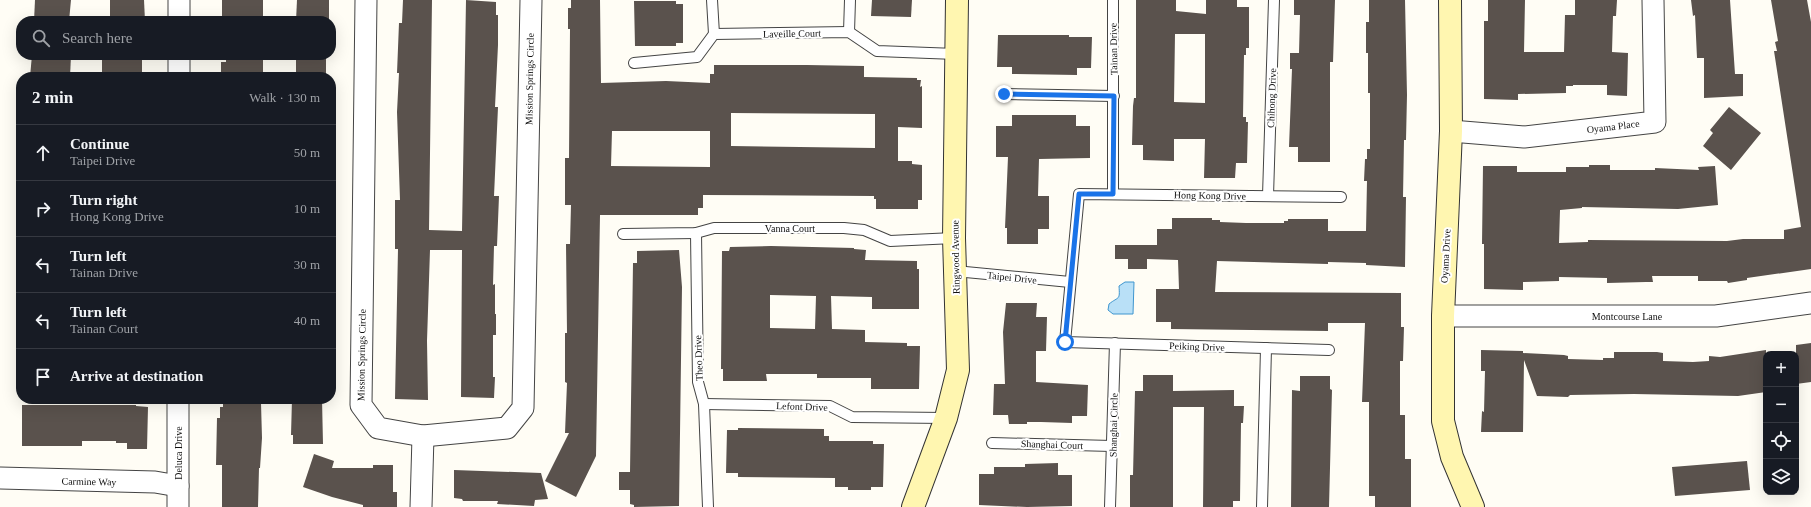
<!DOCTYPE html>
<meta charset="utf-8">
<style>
:root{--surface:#171b24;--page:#242831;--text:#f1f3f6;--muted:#9ea1a6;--line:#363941}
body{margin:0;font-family:"Times New Roman",serif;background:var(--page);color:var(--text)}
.controls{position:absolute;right:12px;bottom:12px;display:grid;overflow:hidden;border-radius:8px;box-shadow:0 4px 16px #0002}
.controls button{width:36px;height:36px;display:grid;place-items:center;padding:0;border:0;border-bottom:1px solid var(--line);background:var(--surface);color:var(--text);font:20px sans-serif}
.stop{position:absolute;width:12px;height:12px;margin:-9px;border:3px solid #1a73e8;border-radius:50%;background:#fff}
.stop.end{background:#1a73e8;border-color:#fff;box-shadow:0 1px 4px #0008}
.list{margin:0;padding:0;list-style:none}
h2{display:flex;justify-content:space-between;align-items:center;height:52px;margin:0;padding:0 16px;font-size:17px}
h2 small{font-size:13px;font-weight:400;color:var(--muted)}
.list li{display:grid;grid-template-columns:26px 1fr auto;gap:12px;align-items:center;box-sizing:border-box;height:56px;padding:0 16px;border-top:1px solid var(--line)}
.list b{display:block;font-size:15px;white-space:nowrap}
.list p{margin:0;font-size:13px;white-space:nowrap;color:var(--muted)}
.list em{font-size:13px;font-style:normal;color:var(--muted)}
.icon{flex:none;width:22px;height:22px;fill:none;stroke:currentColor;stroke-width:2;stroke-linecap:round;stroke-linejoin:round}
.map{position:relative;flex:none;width:1811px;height:507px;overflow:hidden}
.search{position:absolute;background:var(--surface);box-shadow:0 4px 16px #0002;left:16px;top:16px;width:320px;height:44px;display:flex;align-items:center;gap:10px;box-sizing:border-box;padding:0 14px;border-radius:16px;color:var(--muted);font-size:15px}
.panel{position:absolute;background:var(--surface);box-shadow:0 4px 16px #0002;left:16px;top:72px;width:320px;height:332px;border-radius:16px}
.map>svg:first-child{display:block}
.water{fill:#b9e0f7;stroke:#3f96cf}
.building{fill:#5a524d;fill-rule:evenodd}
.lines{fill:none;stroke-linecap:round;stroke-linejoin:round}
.lane-casing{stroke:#444;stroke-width:12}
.street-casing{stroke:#444;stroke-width:23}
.secondary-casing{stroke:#333;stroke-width:24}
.lane{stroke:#fff;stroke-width:10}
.street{stroke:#fff;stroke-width:21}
.secondary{stroke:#fff6b0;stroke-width:22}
.route{stroke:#1a73e8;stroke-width:5}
.labels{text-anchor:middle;stroke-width:4;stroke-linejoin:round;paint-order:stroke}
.street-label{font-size:10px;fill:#111;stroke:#fff}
</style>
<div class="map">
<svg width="1811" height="507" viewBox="0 0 1811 507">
<rect width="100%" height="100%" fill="#fffdf5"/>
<!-- water -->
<path class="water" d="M1125 282H1134L1133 314H1113L1108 310 1109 304C1119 296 1120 301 1119 286Z"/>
<!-- building -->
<g class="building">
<polygon points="35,0 71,0 69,21 34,21"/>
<polygon points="110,0 144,0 145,21 110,21"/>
<polygon points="222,0 263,0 263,21 226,21 226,20 222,19"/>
<polygon points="297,0 329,0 329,21 296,21"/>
<polygon points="403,0 432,0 429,230 462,231 466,0 496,2 496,15 498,15 498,45 495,107 498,107 494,196 499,196 497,246 494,246 493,285 495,284 495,314 496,314 496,335 493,335 493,377 495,377 494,398 461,397 462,250 430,250 427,341 428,400 395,399 398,249 395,249 395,200 400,200 397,112 399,73 397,73 399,23 402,23"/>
<path d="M571 0H600L601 83 666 81 710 83V74H714V65H807L864 66V77L917 78V80H921L920 87 922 86V128L898 127V161H912V164L922 165V200H918V209H876V199H874V196L703 195V208H698V215H600L596 456 576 497 545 481 569 433H565L567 383 565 382V333H567L566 244H570L571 205H565V158H569L570 29H568V8H571ZM731 113 875 114V148L731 146ZM612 131H710V167L611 166Z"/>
<polygon points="872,0 912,0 911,17 871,16"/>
<path d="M1136 0H1176V11L1206 14V0H1237V7H1249V48H1246V55H1244L1243 117H1246V122H1248L1247 163H1236L1235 178H1204L1205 139H1174V161L1143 160V145H1132L1133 106 1134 98H1136ZM1175 34H1205V103L1174 102Z"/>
<polygon points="1294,0 1335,0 1333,62 1330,62 1330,162 1298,162 1298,147 1289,147 1292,69 1290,69 1290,53 1299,53 1300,15 1294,15"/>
<polygon points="1369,0 1405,0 1407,95 1406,140 1404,140 1403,197 1406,197 1405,267 1366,265 1366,263 1328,262 1328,264 1217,261 1215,292 1401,293 1401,327 1404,327 1403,361 1400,361 1400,415 1405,415 1405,459 1411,459 1411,507 1375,507 1375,496 1369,496 1369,402 1362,402 1365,323 1328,323 1328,331 1171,329 1171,322 1156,322 1156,289 1179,289 1178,260 1147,259 1147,269 1128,269 1128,259 1115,259 1115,245 1157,245 1157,229 1172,229 1172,218 1212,218 1212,220 1220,220 1220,222 1246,223 1284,223 1284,221 1288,221 1288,219 1328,219 1328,231 1366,231 1367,181 1364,181 1365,159 1367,159 1367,149 1370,149 1370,93 1368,93 1368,53 1366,53 1366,22 1369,22"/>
<polygon points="1488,0 1525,0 1524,52 1564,52 1565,15 1575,15 1575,0 1617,0 1616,16 1613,16 1612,52 1628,53 1627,96 1607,95 1607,85 1573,85 1573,86 1566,86 1566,93 1518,94 1518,100 1484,99 1484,21 1488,21"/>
<polygon points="1691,0 1730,0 1735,74 1743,74 1743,96 1704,98 1704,58 1697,58 1695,15 1693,16"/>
<polygon points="1771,0 1807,0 1811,22 1811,269 1747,278 1747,280 1728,283 1727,281 1698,281 1698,276 1652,276 1653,282 1646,282 1607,283 1607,278 1559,277 1559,281 1523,282 1523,290 1484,289 1484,244 1482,244 1483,166 1517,166 1517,172 1566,172 1566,167 1589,167 1589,165 1610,165 1610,170 1655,170 1655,168 1699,170 1698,167 1715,166 1718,205 1678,209 1582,207 1582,208 1560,210 1559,243 1588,242 1588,240 1727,241 1743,239 1784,239 1784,230 1801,227 1774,51 1777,51 1775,42 1778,41"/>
<polygon points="634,1 676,1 676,4 683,4 683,43 676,43 676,46 635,46"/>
<polygon points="998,35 1069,35 1069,37 1092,37 1091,68 1077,68 1077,75 1012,74 1012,67 997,67"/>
<polygon points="32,55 71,55 70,77 30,77"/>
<rect x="102" y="55" width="40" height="22"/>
<polygon points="226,55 263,55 263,77 221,77 221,62 226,62"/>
<rect x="296" y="55" width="30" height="22"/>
<polygon points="1729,107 1761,133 1731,170 1703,146 1713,133 1710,130"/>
<polygon points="1012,115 1076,115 1076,126 1090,126 1090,158 1039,159 1038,196 1049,196 1049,229 1038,229 1038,244 1007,244 1007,228 1005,228 1008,157 996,157 996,126 1012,126"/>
<path d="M771 246 854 248V249L866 250 865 260 917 261V269H919V309H872V297L831 296 832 329 865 330V342L907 343V346H920L919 389H871V378H817V374H766L767 381H723V369H721L722 251H729L730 247ZM770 295 816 296 815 329 770 328Z"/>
<polygon points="679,250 682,287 679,506 634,507 634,505 630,504 630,490 619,490 619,472 630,472 633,263 637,263 637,251"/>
<polygon points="1006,303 1037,303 1036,317 1047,317 1046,351 1036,351 1036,382 1088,385 1087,416 1072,416 1072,423 1041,422 1027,422 1027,424 1009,424 1008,415 993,415 994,384 1005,384 1003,332"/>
<polygon points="1811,343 1811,382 1796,384 1796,345"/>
<polygon points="1481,350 1523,351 1523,353 1564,355 1568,356 1568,359 1603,360 1603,358 1614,358 1614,352 1657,352 1663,353 1663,361 1693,362 1709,361 1709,356 1720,357 1766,350 1766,392 1738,396 1634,394 1570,395 1568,397 1537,396 1524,360 1523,432 1481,432 1482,411 1484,412 1485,371 1481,371"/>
<polygon points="1143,375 1173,375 1173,391 1234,390 1234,406 1244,406 1243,423 1241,423 1240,501 1233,501 1233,507 1203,507 1204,407 1173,407 1173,507 1130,507 1130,475 1133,475 1135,391 1143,391"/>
<polygon points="1300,376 1330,376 1330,389 1332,390 1329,507 1291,507 1292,390 1300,391"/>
<polygon points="292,399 322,399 323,444 293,444 293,435 291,435"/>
<polygon points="223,401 261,403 262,438 260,468 259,468 258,507 222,507 222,465 216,465 217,418 220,418 220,407 223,407"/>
<polygon points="22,405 136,405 136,406 148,407 147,449 127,449 127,443 116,443 116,441 82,441 82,446 22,446"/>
<polygon points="738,428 824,429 824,436 829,436 829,441 873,441 873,444 884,444 883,487 871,487 871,490 848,490 848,487 835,487 835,478 738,477 738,473 726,473 727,430 738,430"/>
<polygon points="314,454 334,461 332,468 373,468 373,465 393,465 393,492 397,492 397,507 363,507 363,505 332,497 303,487"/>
<polygon points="1747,461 1750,490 1675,496 1672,467"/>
<polygon points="1058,463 1058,475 1072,475 1072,506 1027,507 979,505 979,474 994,474 994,467 1025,467 1025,464"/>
<polygon points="454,470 541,473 548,499 535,500 534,506 497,504 498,501 463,501 462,499 454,498"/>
</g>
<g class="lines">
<defs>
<g id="lane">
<polyline points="712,0 714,34"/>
<polyline points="1113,0 1113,194"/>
<polyline points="849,32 850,0"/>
<polyline points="634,63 697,57 714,34 849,32 877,51 956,54"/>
<polyline points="1004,94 1114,96"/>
<polyline points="1268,196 1274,0"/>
<polyline points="696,233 698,382 704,404 708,507"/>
<polyline points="623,234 696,233 714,228 844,228 864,230 890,241 954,238"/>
<polyline points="955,271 1070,282"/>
<polyline points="1329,350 1065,342 1079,194 1341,197"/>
<polyline points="704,404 830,406 852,417 946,418"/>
<polyline points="992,443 1112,446"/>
<polyline points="1110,507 1115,343"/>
<polyline points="1262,507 1266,348"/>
</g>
<g id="street">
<polyline points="366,0 361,405 378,428 423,436 507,428 523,408 531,0"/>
<polyline points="179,21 179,0"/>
<polyline points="179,77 179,55"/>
<polyline points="1451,131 1524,137 1655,122 1653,0"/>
<polyline points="1443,316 1716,316 1811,303"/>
<polyline points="0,478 155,482 178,486"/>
<polyline points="178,507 178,399"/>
<polyline points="421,507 423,436"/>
</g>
<g id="secondary">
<polyline points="1450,0 1451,131 1443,316 1443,421 1452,457 1473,507"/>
<polyline points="913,507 946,418 958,370 954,238 957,0"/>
</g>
</defs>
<!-- lane casing -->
<use href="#lane" class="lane-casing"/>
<!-- street casing -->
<use href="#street" class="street-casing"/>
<!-- secondary casing -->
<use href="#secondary" class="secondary-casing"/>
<!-- lane -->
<use href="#lane" class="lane"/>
<!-- street -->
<use href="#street" class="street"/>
<!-- secondary -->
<use href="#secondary" class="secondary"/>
</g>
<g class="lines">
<!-- route -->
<polyline class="route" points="1004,94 1114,96 1113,194 1079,194 1065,342"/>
</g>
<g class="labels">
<!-- street labels -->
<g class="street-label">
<text transform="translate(792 33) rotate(-1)" y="4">Laveille Court</text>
<text transform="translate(1113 49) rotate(-91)" y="4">Tainan Drive</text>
<text transform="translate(529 79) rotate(-89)" y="4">Mission Springs Circle</text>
<text transform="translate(1271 98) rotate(-88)" y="4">Chihong Drive</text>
<text transform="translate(1613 126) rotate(-7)" y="4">Oyama Place</text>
<text transform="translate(1210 195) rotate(1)" y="4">Hong Kong Drive</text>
<text x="790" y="232">Vanna Court</text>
<text transform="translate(1445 256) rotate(-87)" y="4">Oyama Drive</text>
<text transform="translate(955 257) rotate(-91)" y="4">Ringwood Avenue</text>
<text transform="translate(1012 277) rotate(6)" y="4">Taipei Drive</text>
<text x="1627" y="320">Montcourse Lane</text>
<text transform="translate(1197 346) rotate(2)" y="4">Peiking Drive</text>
<text transform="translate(361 355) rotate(-89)" y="4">Mission Springs Circle</text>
<text transform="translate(698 358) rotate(-92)" y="4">Theo Drive</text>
<text transform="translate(802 406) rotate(2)" y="4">Lefont Drive</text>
<text transform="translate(1113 425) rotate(-89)" y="4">Shanghai Circle</text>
<text transform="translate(1052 444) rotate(2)" y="4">Shanghai Court</text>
<text transform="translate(178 453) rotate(-90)" y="4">Deluca Drive</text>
<text transform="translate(89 481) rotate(1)" y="4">Carmine Way</text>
</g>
</g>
</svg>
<div class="controls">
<button>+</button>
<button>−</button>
<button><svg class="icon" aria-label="locate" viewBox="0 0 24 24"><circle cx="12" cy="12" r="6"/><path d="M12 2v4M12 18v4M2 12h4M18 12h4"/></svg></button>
<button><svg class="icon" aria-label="layers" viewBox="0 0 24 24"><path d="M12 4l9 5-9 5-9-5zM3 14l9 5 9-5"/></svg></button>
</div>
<div class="stop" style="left:1065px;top:342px"></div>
<div class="stop end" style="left:1004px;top:94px"></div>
<div class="search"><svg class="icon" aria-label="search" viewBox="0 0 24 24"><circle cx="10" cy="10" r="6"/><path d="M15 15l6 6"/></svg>Search here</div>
<section class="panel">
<h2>2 min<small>Walk · 130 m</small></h2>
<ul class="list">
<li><svg class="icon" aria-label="ahead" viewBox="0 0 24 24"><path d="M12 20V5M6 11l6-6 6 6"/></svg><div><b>Continue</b><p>Taipei Drive</p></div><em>50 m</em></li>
<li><svg class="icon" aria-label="right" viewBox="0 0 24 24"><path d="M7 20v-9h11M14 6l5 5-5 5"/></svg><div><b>Turn right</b><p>Hong Kong Drive</p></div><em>10 m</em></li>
<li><svg class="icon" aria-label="left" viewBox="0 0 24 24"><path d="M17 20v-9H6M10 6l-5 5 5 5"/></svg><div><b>Turn left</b><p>Tainan Drive</p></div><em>30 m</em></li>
<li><svg class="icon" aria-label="left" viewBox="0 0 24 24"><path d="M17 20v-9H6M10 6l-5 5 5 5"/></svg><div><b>Turn left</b><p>Tainan Court</p></div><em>40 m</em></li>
<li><svg class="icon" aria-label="arrive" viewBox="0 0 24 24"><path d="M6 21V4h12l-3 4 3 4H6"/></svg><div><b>Arrive at destination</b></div></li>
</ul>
</section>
</div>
